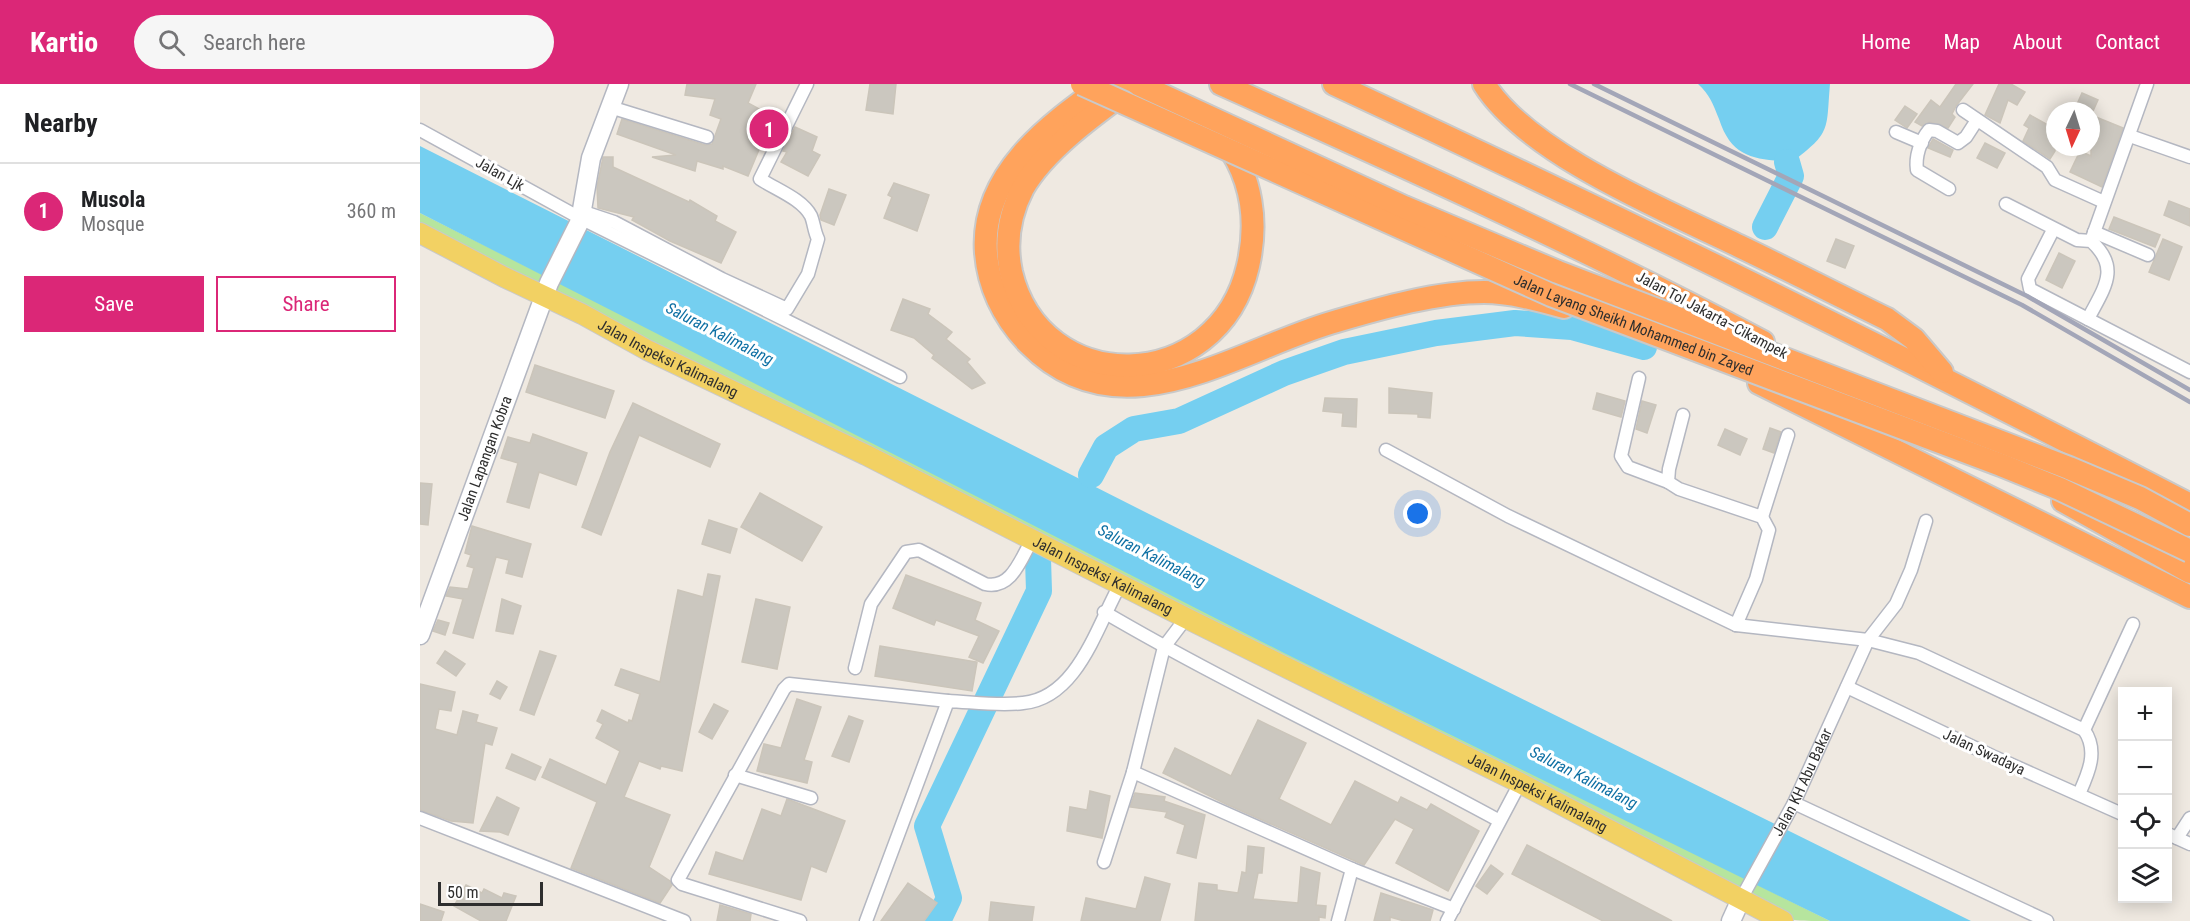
<!DOCTYPE html>
<meta charset="utf-8">
<style>
:root{--surface:#fff;--page:#f6f6f6;--text:#202124;--muted:#757577;--line:#e0e0e0;--accent:#db2777}
body{margin:0;font-family:"Roboto Condensed",sans-serif;background:var(--page);color:var(--text)}
.controls{position:absolute;right:18px;bottom:18px;display:grid;overflow:hidden;border-radius:0px;box-shadow:0 3px 15px #0003}
.controls button{width:54px;height:54px;display:grid;place-items:center;padding:0;border:0;border-bottom:2px solid var(--line);background:var(--surface);color:var(--text);font:30px sans-serif}
.compass{position:absolute;left:1626px;top:18px;width:54px;height:54px;border-radius:50%;background:var(--surface);box-shadow:0 3px 15px #0003;rotate:184deg}
.scale{position:absolute;left:18px;bottom:15px;width:105px;box-sizing:border-box;padding-left:6px;border:3px solid #2e2e2e;border-top:0;font-size:16px;line-height:21px;white-space:nowrap;color:#2e2e2e;-webkit-text-stroke:4px #fff;paint-order:stroke}
.you{position:absolute;left:998px;top:430px;width:21px;height:21px;margin:-15px;border:4px solid #fff;border-radius:50%;background:#1a73e8;box-shadow:0 0 0 9px #1a73e833}
.badge{display:grid;place-items:center;width:39px;height:39px;border-radius:50%;background:var(--accent);color:#fff;font-size:20px;font-weight:700}
.pin{position:absolute;translate:-50% -50%;border:3px solid #fff;box-shadow:0 2px 6px #0006}
.list{margin:0;padding:0;list-style:none}
h2{display:flex;justify-content:space-between;align-items:center;height:78px;margin:0;padding:0 24px;font-size:26px}
h2 small{font-size:20px;font-weight:400;color:var(--muted)}
.list li{display:grid;grid-template-columns:39px 1fr auto;gap:18px;align-items:center;box-sizing:border-box;height:96px;padding:0 24px;border-top:2px solid var(--line)}
.list b{display:block;font-size:22px;white-space:nowrap}
.list p{margin:0;font-size:20px;white-space:nowrap;color:var(--muted)}
.list em{font-size:20px;font-style:normal;color:var(--muted)}
.actions{display:flex;gap:12px;padding:18px 24px}
.actions a{flex:1;padding:14px 0;border:2px solid var(--accent);border-radius:0px;text-align:center;font-size:21px;color:var(--accent)}
.actions .main{background:var(--accent);color:#fff}
.icon{flex:none;width:33px;height:33px;fill:none;stroke:currentColor;stroke-width:2;stroke-linecap:round;stroke-linejoin:round}
.map{position:relative;flex:none;width:1770px;height:837px;overflow:hidden}
header{display:flex;align-items:center;gap:36px;box-sizing:border-box;height:84px;padding:0 30px;background:var(--accent);color:#fff}
header strong{font-size:28px}
nav{display:flex;gap:33px;margin-inline-start:auto;font-size:21px}
.search{width:420px;height:54px;background:var(--page);display:flex;align-items:center;gap:15px;box-sizing:border-box;padding:0 21px;border-radius:33px;color:var(--muted);font-size:22px}
main{display:flex}
aside{flex:1;background:var(--surface)}
.map>svg:first-child{display:block}
.green{fill:#b6e59e}
.water{fill:#75cff0}
.lines{fill:none;stroke-linecap:round;stroke-linejoin:round}
.river{stroke:#75cff0;stroke-width:26}
.building{fill:#cbc7bf;stroke:#cbc5ba;stroke-width:1.5}
.street-casing{stroke:#b4b7c1;stroke-width:15}
.secondary-casing{stroke:#b4b7c1;stroke-width:21}
.primary-casing{stroke:#c9c9c9;stroke-width:22}
.highway-casing{stroke:#c9c9c9;stroke-width:26}
.street{stroke:#fff;stroke-width:12}
.secondary{stroke:#fff;stroke-width:18}
.primary{stroke:#f2d163;stroke-width:20}
.highway{stroke:#ffa35c;stroke-width:22}
.rail{stroke:#a3a6b8;stroke-width:4.5}
.highway-bridge-casing{stroke:#c9c9c9;stroke-width:26;stroke-linecap:butt}
.highway-bridge{stroke:#ffa35c;stroke-width:22}
.labels{text-anchor:middle;stroke-width:6;stroke-linejoin:round;paint-order:stroke}
.street-label{font-size:15px;fill:#2e2e2e;stroke:#fff}
.water-label{font-size:16px;font-style:italic;fill:#0d6fa3;stroke:#fff}
</style>
<header>
<strong>Kartio</strong>
<div class="search"><svg class="icon" aria-label="search" viewBox="0 0 24 24"><circle cx="10" cy="10" r="6"/><path d="M15 15l6 6"/></svg>Search here</div>
<nav><a>Home</a><a>Map</a><a>About</a><a>Contact</a></nav>
</header>
<main>
<aside>
<h2>Nearby<small></small></h2>
<ul class="list">
<li><span class="badge">1</span><div><b>Musola</b><p>Mosque</p></div><em>360 m</em></li>
</ul>
<div class="actions"><a class="main">Save</a><a>Share</a></div>
</aside>
<div class="map">
<svg width="1770" height="837" viewBox="0 0 1770 837">
<rect width="100%" height="100%" fill="#efe9e1"/>
<!-- green -->
<path class="green" d="M0 129 1410 837C1361 837 1360 837 1328 804L1288 799 162 230 129 199 84 193 0 149Z"/>
<!-- water -->
<g class="water">
<path d="M1278 0H1410C1406 46 1412 48 1372 78 1335 75 1312 75 1299 35 1293 20 1290 11 1278 0Z"/>
<polygon points="0,62 729,430 1551,837 1410,837 864,569 0,129"/>
</g>
<g class="lines">
<!-- river -->
<g class="river">
<polyline points="1345,143 1371,92 1367,78"/>
<polyline points="671,391 686,363 714,345 759,337 864,289 924,268 1016,249 1095,239 1152,243 1224,263"/>
<polyline points="518,837 529,814 507,742 619,507 618,475"/>
</g>
</g>
<!-- building -->
<g class="building">
<polygon points="267,0 336,0 328,19 360,36 349,59 343,56 328,92 303,82 303,85 277,77 275,87 232,73 256,71 197,50 202,35 285,61 292,60 301,35 290,31 295,15 265,11"/>
<polygon points="450,0 476,0 473,30 446,26"/>
<polygon points="1536,0 1553,0 1536,22 1532,30 1535,33 1528,44 1510,38 1502,42 1495,38 1511,16 1520,23"/>
<polygon points="1579,0 1591,0 1605,8 1597,21 1588,16 1580,39 1565,31"/>
<polygon points="1662,9 1678,16 1673,27 1654,27"/>
<polygon points="1485,22 1497,30 1487,44 1475,36"/>
<polygon points="1610,31 1635,45 1635,67 1630,75 1603,57 1609,44 1604,41"/>
<polygon points="1671,31 1703,44 1682,103 1650,88 1660,67 1671,72"/>
<polygon points="375,43 397,53 392,67 400,71 388,92 361,78 367,68 363,67"/>
<polygon points="1513,55 1533,66 1530,73 1508,64"/>
<polygon points="1565,59 1585,69 1577,84 1557,74"/>
<polygon points="183,73 193,73 193,83 269,118 270,116 297,132 295,137 316,148 301,179 250,157 212,136 214,133 178,124 177,103"/>
<polygon points="474,99 509,111 497,147 464,134 472,113 468,111"/>
<polygon points="409,105 426,111 414,141 401,136 400,131"/>
<polygon points="1749,117 1770,125 1770,142 1744,131"/>
<polygon points="1694,133 1740,151 1735,163 1689,145"/>
<polygon points="1416,155 1434,162 1425,184 1407,177"/>
<polygon points="1743,155 1762,163 1749,196 1729,188"/>
<polygon points="1639,169 1655,177 1642,204 1626,196"/>
<polygon points="483,215 510,225 508,230 532,248 526,255 550,275 547,278 565,299 552,305 512,274 514,271 494,254 471,246"/>
<polygon points="115,281 194,307 185,334 106,308"/>
<polygon points="969,304 1012,309 1010,334 998,333 998,330 969,329"/>
<polygon points="1177,309 1205,317 1201,333 1173,325"/>
<polygon points="905,314 937,315 936,343 922,342 923,329 903,327"/>
<polygon points="1222,317 1236,321 1227,349 1216,345"/>
<polygon points="213,319 300,360 290,383 219,351 181,451 162,443 190,368"/>
<polygon points="1350,344 1361,348 1354,369 1343,365"/>
<polygon points="1305,345 1327,355 1320,371 1298,361"/>
<polygon points="113,350 167,369 156,401 119,388 109,424 87,418 98,379 81,374 88,353 110,359"/>
<polygon points="0,399 12,400 8,441 0,440"/>
<polygon points="340,409 402,443 382,477 321,443"/>
<polygon points="289,436 317,445 310,469 282,460"/>
<polygon points="52,442 111,460 102,493 86,489 89,476 76,473 53,554 33,549 43,515 26,512 30,503 48,505 54,484 47,482 51,471 45,469"/>
<polygon points="288,490 300,492 262,687 241,682 240,685 219,677 204,713 250,731 229,783 250,797 252,801 240,819 151,784 177,718 122,693 130,675 186,701 200,667 176,654 183,640 177,637 182,626 208,639 209,636 212,637 220,610 195,601 201,585 240,598 258,506 283,513"/>
<polygon points="486,491 561,519 555,536 579,547 563,579 549,573 559,552 516,536 514,541 473,524"/>
<polygon points="82,515 101,522 93,550 76,547"/>
<polygon points="336,515 370,523 357,585 322,578"/>
<polygon points="18,536 29,539 25,551 13,547"/>
<polygon points="460,562 557,578 552,607 455,592"/>
<polygon points="25,567 45,580 36,592 17,579"/>
<polygon points="120,567 136,572 114,631 100,626"/>
<polygon points="77,597 87,603 80,615 70,610"/>
<polygon points="0,600 35,608 31,627 19,625 15,645 37,651 43,627 58,631 56,638 77,644 72,661 65,659 53,739 31,737 0,726"/>
<polygon points="377,615 401,623 384,676 392,678 387,699 337,687 344,660 361,664"/>
<polygon points="294,620 308,627 292,655 279,648"/>
<polygon points="429,632 443,637 429,678 412,672"/>
<polygon points="838,636 886,659 859,715 911,741 935,697 978,719 981,713 1007,726 1011,720 1059,747 1028,807 976,779 994,745 975,735 944,781 806,720 743,689 755,664 811,692"/>
<polygon points="92,670 121,683 115,696 86,684"/>
<polygon points="670,707 690,712 682,754 647,747 650,723 667,726"/>
<polygon points="715,709 745,713 744,717 785,731 776,774 757,769 765,741 745,733 747,728 710,723"/>
<polygon points="77,713 99,724 88,751 80,748 60,747"/>
<polygon points="367,715 425,737 406,788 391,782 381,816 289,790 296,768 323,777 342,725 361,732"/>
<polygon points="1107,761 1252,837 1183,837 1092,790"/>
<polygon points="828,762 844,764 842,789 838,789 833,815 878,819 881,783 900,789 896,821 906,822 905,834 899,833 899,837 775,837 779,799 797,801 797,806 818,809 822,788 826,789"/>
<polygon points="1071,781 1083,790 1067,810 1056,802"/>
<polygon points="725,793 750,800 740,837 661,837 666,814 716,825"/>
<polygon points="488,799 517,819 504,837 461,837"/>
<polygon points="46,801 62,809 64,805 82,814 84,809 96,812 86,837 61,837 34,822"/>
<polygon points="961,809 1013,826 1010,837 984,837 970,833 970,837 954,837"/>
<polygon points="571,818 614,823 612,837 569,837"/>
<polygon points="0,820 24,828 21,837 0,837"/>
<polygon points="300,821 331,830 330,837 297,837"/>
</g>
<g class="lines">
<defs>
<g id="street">
<polyline points="190,23 287,53"/>
<polyline points="1543,26 1627,83 1635,96 1684,118"/>
<polyline points="0,46 160,134 480,293"/>
<polyline points="1476,48 1502,59"/>
<polyline points="1710,52 1770,73"/>
<path d="M1529 105 1497 86C1495 73 1500 57 1509 46L1517 47 1538 59 1546 53 1557 36"/>
<path d="M1586 120 1657 156 1671 157C1701 184 1684 204 1668 235"/>
<path d="M161 127 194 138 302 195 367 225 388 190 398 155C394 147 394 139 391 132 382 115 357 106 340 95L387 0"/>
<polyline points="1633,146 1608,195 1610,205 1770,288"/>
<polyline points="1674,148 1728,171"/>
<polyline points="1671,157 1727,0"/>
<polyline points="1219,294 1201,372 1208,383 1248,398"/>
<polyline points="1263,331 1249,385 1248,398 1259,405 1342,433 1349,446 1336,495 1316,541"/>
<path d="M966 366 1088 432 1316 541 1448 556 1499 569 1664 646C1679 667 1668 690 1659 710"/>
<polyline points="1342,433 1368,351"/>
<path d="M684 528C812 603 948 665 1078 736"/>
<path d="M435 584 451 520 486 468 499 466 565 500C592 506 601 474 613 454"/>
<polyline points="1427,603 1572,672 1702,730"/>
<polyline points="1664,646 1713,540"/>
<polyline points="713,688 932,785"/>
<polyline points="315,691 391,714"/>
<polyline points="1374,719 1627,837"/>
<polyline points="0,734 264,837"/>
<polyline points="1748,750 1770,760"/>
<polyline points="1757,754 1770,734"/>
<polyline points="684,778 713,688 744,563 766,534"/>
<path id="s1" d="M1321 815 1374 719 1448 556 1476 520 1491 486 1506 437"/>
<polyline points="380,837 262,800 258,796 364,605 369,600 528,617"/>
<path d="M446 837 528 617C552 618 579 622 603 619 658 614 677 541 701 499"/>
<polyline points="918,837 932,785 1034,825"/>
<polyline points="1027,837 1100,699"/>
</g>
<g id="secondary">
<path id="s2" d="M0 551 129 199 160 137 171 74 199 0"/>
<polyline points="1311,837 1321,815"/>
</g>
<g id="primary">
<path id="s3" d="M0 149 84 193 162 230 227 266 446 371 766 534 1100 699 1363 837"/>
</g>
<g id="highway">
<path d="M686 0C629 41 560 90 566 169 569 205 584 234 609 260 702 354 819 264 917 237 961 224 1018 208 1064 208 1090 208 1119 216 1144 223"/>
<path d="M716 0C679 27 626 64 603 104 589 131 585 159 591 188 621 315 798 312 828 182 838 138 832 94 805 57"/>
<path d="M801 0C984 82 1166 164 1343 258"/>
<path d="M914 0C1203 134 1488 274 1770 421"/>
<path d="M1064 0C1108 70 1245 126 1319 162 1369 186 1418 211 1467 235L1494 255 1522 288"/>
<polyline points="1339,299 1770,513"/>
<polyline points="1643,417 1770,488"/>
</g>
</defs>
<!-- street casing -->
<use href="#street" class="street-casing"/>
<!-- secondary casing -->
<use href="#secondary" class="secondary-casing"/>
<!-- primary casing -->
<use href="#primary" class="primary-casing"/>
<!-- highway casing -->
<use href="#highway" class="highway-casing"/>
<!-- street -->
<use href="#street" class="street"/>
<!-- secondary -->
<use href="#secondary" class="secondary"/>
<!-- primary -->
<use href="#primary" class="primary"/>
<!-- highway -->
<use href="#highway" class="highway"/>
<!-- rail -->
<g class="rail">
<polyline points="1150,0 1602,221 1770,318"/>
<polyline points="1174,0 1607,212 1770,306"/>
</g>
<defs>
<g id="highway-bridge">
<path id="s4" d="M662 0 1131 211 1581 381 1640 405 1770 467"/>
<polyline points="718,0 984,123 1138,188 1649,384 1720,414 1770,441"/>
</g>
</defs>
<!-- highway-bridge casing -->
<use href="#highway-bridge" class="highway-bridge-casing"/>
<!-- highway-bridge -->
<use href="#highway-bridge" class="highway-bridge"/>
</g>
<g class="labels">
<!-- street labels -->
<g class="street-label">
<text transform="translate(80 90) rotate(29)" y="5">Jalan Ljk</text>
<text transform="translate(1292 231) rotate(28)" y="5">Jalan Tol Jakarta–Cikampek</text>
<text dy="5" stroke="none"><textPath href="#s4" startOffset="602">Jalan Layang Sheikh Mohammed bin Zayed</textPath></text>
<text dy="5" stroke="none"><textPath href="#s3" startOffset="278">Jalan Inspeksi Kalimalang</textPath></text>
<text dy="5" stroke="none"><textPath href="#s2" startOffset="188">Jalan Lapangan Kobra</textPath></text>
<text dy="5" stroke="none"><textPath href="#s3" startOffset="764">Jalan Inspeksi Kalimalang</textPath></text>
<text transform="translate(1564 668) rotate(25)" y="5">Jalan Swadaya</text>
<text dy="5" stroke="none"><textPath href="#s1" startOffset="132">Jalan KH Abu Bakar</textPath></text>
<text dy="5" stroke="none"><textPath href="#s3" startOffset="1250">Jalan Inspeksi Kalimalang</textPath></text>
</g>
<!-- water labels -->
<g class="water-label">
<text transform="translate(300 249) rotate(27)" y="6">Saluran Kalimalang</text>
<text transform="translate(732 471) rotate(27)" y="6">Saluran Kalimalang</text>
<text transform="translate(1164 693) rotate(27)" y="6">Saluran Kalimalang</text>
</g>
</g>
</svg>
<div class="controls">
<button>+</button>
<button>−</button>
<button><svg class="icon" aria-label="locate" viewBox="0 0 24 24"><circle cx="12" cy="12" r="6"/><path d="M12 2v4M12 18v4M2 12h4M18 12h4"/></svg></button>
<button><svg class="icon" aria-label="layers" viewBox="0 0 24 24"><path d="M12 4l9 5-9 5-9-5zM3 14l9 5 9-5"/></svg></button>
</div>
<svg class="compass" viewBox="-18 -18 36 36"><path d="M0-13l5 13h-10z" fill="#e53935"/><path d="M0 13l5-13h-10z" fill="#757577"/></svg>
<div class="scale">50 m</div>
<div class="you"></div>
<div class="pin badge" style="left:349px;top:45px">1</div>
</div>
</main>
